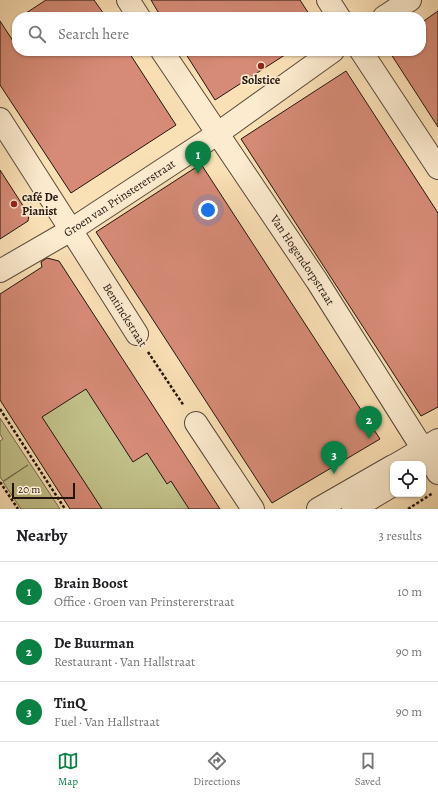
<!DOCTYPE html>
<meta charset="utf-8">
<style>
:root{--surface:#fff;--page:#f2f2f2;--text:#202124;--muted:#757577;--line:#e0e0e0;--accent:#0b8043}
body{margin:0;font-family:Alegreya,serif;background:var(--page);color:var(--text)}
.controls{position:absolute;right:12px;bottom:12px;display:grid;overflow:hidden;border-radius:8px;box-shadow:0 1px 3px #0004}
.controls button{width:36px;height:36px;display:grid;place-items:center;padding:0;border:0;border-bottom:1px solid var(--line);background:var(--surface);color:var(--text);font:20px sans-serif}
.scale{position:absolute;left:12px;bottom:10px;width:63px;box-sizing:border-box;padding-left:4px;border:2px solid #22150e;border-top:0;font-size:11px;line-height:14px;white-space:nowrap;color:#22150e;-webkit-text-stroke:3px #fcebcf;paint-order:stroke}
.you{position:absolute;left:208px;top:210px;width:14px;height:14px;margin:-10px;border:3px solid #fff;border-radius:50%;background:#1a73e8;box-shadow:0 0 0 6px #1a73e833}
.badge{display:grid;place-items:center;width:26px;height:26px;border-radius:50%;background:var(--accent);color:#fff;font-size:13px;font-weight:700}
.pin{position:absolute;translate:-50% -33px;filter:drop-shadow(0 1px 2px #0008)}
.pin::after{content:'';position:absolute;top:21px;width:14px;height:12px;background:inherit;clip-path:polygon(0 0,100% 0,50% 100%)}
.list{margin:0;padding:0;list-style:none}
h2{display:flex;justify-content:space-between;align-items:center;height:52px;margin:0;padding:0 16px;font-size:17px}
h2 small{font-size:13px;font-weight:400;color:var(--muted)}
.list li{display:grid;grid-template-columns:26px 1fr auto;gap:12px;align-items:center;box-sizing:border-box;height:60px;padding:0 16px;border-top:1px solid var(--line)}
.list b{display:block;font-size:15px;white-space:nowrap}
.list p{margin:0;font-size:13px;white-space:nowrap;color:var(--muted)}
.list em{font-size:13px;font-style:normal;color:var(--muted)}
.icon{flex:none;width:22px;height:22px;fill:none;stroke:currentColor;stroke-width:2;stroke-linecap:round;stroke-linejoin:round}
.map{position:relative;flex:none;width:438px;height:509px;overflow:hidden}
.search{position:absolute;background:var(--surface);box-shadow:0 1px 3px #0004;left:12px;right:12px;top:12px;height:44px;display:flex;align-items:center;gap:10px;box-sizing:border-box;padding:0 14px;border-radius:16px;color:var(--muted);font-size:15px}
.sheet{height:232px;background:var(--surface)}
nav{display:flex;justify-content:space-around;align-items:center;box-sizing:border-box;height:56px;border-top:1px solid var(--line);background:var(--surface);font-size:11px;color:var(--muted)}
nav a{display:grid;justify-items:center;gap:2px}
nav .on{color:var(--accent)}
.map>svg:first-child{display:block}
.green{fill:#c2c18a;stroke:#726b4c}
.building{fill:#d68b76;stroke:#22150e}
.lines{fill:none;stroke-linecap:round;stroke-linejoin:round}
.minor-casing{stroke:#584838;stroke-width:24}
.path{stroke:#22150e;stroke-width:2.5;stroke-dasharray:3 2;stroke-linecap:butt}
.minor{stroke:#fcebcf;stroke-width:22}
.poi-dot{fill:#8f2418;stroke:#fcebcf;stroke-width:1.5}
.labels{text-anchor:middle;stroke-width:3.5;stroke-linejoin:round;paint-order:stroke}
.poi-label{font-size:12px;font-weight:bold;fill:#22150e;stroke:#fcebcf}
.street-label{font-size:12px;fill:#22150e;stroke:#fcebcf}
</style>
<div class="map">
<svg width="438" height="509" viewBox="0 0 438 509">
<rect width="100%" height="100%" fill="#fae0b5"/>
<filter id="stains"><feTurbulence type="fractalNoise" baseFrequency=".005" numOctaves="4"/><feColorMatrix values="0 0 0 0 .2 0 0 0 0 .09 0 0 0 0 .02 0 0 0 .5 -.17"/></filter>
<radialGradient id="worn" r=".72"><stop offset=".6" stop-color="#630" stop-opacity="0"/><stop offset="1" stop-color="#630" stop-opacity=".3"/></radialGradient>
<!-- green -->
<g class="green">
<polygon points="58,282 200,509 96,509 0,359"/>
<polygon points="0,418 60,509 21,509 3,482 28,465 3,481 0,477 0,441 3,439 0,434"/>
</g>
<!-- building -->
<g class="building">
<polygon points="46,0 94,0 106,17 20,17"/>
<polygon points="151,0 300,0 311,17 161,17"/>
<polygon points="438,11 438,127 389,51 421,51 421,23"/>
<polygon points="0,21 17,47 17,51 128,51 176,125 71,193 0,85"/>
<polygon points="184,51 291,51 215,100"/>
<polygon points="346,71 438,213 438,407 421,416 241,139"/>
<polygon points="201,164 380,439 272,503 96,232"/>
<polygon points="0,170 29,215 28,221 0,239"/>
<polygon points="47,258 59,261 220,509 189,509 171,481 167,484 147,453 133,462 86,389 42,417 102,509 70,509 0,400 0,294 42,267 41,262"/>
</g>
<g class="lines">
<defs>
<g id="minor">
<polyline points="128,0 139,17"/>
<polyline points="328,0 339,17"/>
<polyline points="384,17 410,0"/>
<path id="s1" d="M162 51 317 281 438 473"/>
<polyline points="361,51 438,168"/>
<polyline points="0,119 71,230 137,334"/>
<path id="s2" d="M0 271 71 230 217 134 333 51"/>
<polyline points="196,423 253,509"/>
<polyline points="397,464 438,440"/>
<polyline points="318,509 393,466"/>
<polyline points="353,509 393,485"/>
</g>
</defs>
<!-- minor casing -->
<use href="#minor" class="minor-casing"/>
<!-- path -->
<g class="path">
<polyline points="148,352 184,406"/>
<polyline points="0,409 65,509"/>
<polyline points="0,482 18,509"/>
<polyline points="408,509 433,493"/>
</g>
<!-- minor -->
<use href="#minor" class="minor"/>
</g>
<!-- markers -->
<g class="poi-dot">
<circle cx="261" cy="66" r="4"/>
<circle cx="14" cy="204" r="4"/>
</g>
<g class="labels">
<!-- poi labels -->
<g class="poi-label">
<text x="261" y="84">Solstice</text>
<text x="22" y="201" text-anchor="start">café De<tspan x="22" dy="14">Pianist</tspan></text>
</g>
<!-- street labels -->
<g class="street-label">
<text dy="4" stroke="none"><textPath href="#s2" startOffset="140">Groen van Prinstererstraat</textPath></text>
<text dy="4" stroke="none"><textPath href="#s1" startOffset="252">Van Hogendorpstraat</textPath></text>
<text transform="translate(125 315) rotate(58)" y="4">Bentinckstraat</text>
</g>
</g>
<rect width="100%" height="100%" filter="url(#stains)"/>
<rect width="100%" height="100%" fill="url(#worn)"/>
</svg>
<div class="controls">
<button><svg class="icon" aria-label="locate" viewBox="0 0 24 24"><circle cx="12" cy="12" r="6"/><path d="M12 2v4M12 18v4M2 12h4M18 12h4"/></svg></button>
</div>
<div class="scale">20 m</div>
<div class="you"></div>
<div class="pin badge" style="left:198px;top:174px">1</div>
<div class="pin badge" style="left:369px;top:439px">2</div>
<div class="pin badge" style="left:334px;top:474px">3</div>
<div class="search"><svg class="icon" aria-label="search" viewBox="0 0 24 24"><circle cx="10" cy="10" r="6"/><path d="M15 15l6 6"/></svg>Search here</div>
</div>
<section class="sheet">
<h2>Nearby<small>3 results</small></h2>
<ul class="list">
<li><span class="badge">1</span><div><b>Brain Boost</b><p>Office · Groen van Prinstererstraat</p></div><em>10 m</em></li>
<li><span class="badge">2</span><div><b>De Buurman</b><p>Restaurant · Van Hallstraat</p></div><em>90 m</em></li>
<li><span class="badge">3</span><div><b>TinQ</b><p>Fuel · Van Hallstraat</p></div><em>90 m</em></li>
</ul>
</section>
<nav>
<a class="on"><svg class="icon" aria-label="map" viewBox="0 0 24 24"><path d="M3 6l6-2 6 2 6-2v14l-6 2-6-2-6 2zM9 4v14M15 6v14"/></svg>Map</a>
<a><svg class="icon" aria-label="directions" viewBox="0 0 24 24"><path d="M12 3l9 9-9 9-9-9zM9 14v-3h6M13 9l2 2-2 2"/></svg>Directions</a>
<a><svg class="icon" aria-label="saved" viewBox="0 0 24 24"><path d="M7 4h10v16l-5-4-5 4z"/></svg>Saved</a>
</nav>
